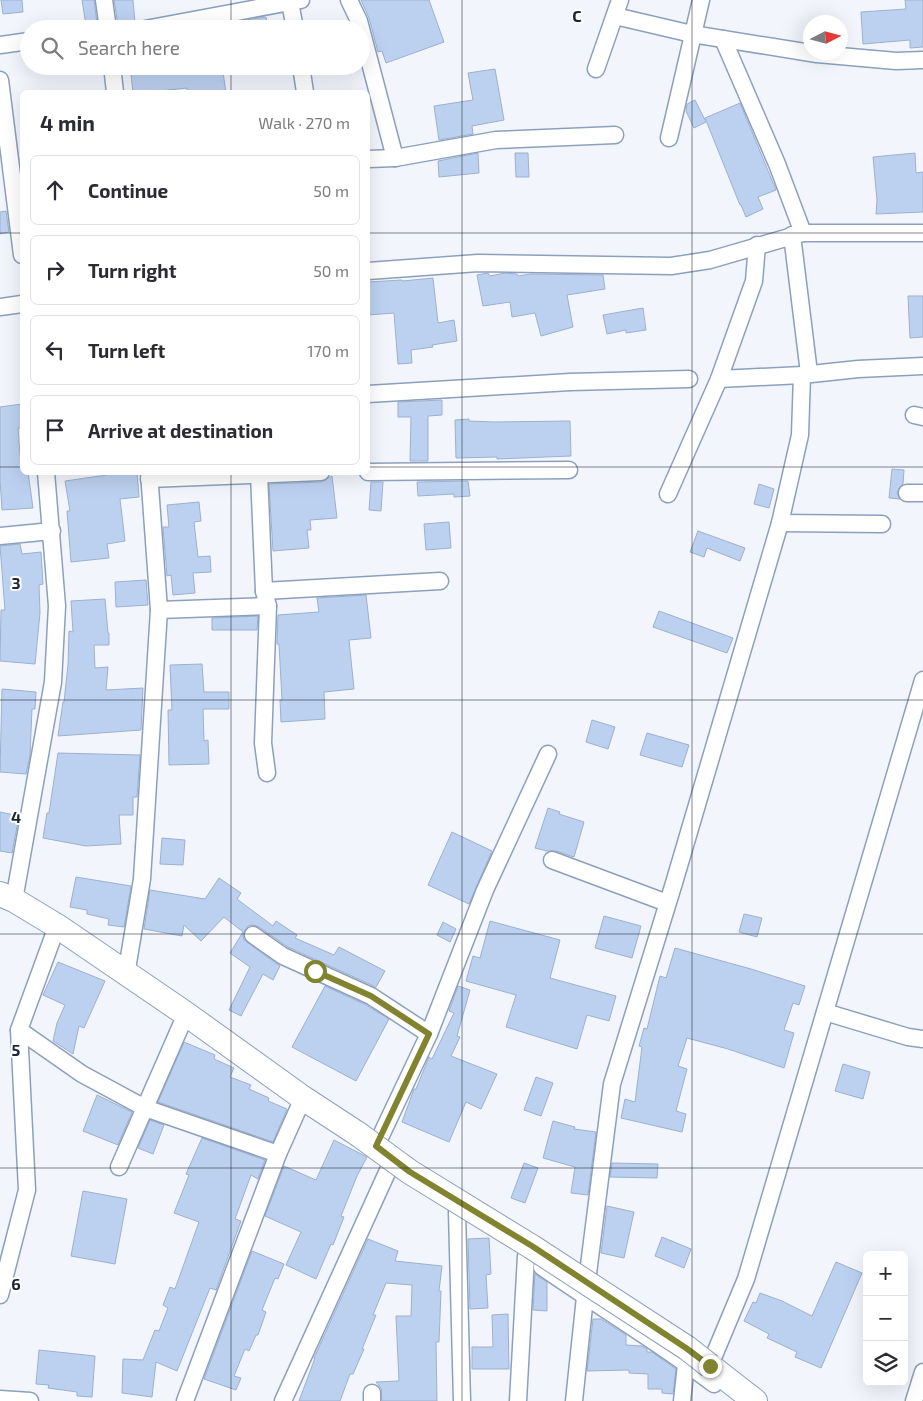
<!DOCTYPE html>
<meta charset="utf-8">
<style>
:root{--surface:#fff;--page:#f2f2f3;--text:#2b2b33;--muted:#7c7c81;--line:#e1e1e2}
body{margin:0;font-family:"Exo 2",sans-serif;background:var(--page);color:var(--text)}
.controls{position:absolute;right:15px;bottom:15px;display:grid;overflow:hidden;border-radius:8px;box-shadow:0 5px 20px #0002}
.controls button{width:45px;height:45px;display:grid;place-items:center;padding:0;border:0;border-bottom:1px solid var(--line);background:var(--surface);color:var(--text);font:25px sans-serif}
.compass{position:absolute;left:803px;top:15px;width:45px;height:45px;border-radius:50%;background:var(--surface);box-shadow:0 5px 20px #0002;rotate:84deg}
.stop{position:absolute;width:15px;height:15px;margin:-11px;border:4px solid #80842f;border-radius:50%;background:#fff}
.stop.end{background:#80842f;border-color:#fff;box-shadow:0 1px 5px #0008}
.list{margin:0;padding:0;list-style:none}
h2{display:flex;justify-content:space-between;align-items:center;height:65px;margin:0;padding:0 20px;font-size:21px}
h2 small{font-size:16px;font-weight:400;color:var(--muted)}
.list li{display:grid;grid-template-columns:32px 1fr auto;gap:15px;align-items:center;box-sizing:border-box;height:70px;margin:0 10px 10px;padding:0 10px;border:1px solid var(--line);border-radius:8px}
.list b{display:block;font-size:19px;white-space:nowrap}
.list em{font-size:16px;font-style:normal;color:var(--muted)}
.icon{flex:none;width:28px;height:28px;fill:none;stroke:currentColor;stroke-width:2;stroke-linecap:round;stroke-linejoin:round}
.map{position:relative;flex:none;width:923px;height:1401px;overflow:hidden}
.search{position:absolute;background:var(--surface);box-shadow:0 5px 20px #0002;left:20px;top:20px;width:350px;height:55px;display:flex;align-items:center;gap:12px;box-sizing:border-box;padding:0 18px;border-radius:28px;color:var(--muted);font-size:19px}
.panel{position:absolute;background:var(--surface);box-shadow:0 5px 20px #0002;left:20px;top:90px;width:350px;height:385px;border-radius:8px}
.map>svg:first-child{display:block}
.building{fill:#bcd1f0;stroke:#9cb0ce}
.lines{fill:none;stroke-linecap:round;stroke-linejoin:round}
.street-casing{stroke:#8ca0bd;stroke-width:19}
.secondary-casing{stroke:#8ca0bd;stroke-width:26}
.street{stroke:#fff;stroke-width:16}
.secondary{stroke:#fff;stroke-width:24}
.secondary-bridge-casing{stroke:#8ca0bd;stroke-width:26;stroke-linecap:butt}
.secondary-bridge{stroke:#fff;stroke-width:24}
.route{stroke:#80842f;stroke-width:6}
.grid{fill:none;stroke:#1f2632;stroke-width:1;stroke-opacity:0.55}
.grid-label{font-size:16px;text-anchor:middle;font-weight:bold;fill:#1f2632;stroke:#fff;stroke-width:4;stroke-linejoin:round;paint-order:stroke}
</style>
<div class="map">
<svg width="923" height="1401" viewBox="0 0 923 1401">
<rect width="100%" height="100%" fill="#f2f6fc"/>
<!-- building -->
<g class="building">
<polygon points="1,0 22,0 23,12 3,14"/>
<polygon points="82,0 94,0 97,23 86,25"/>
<polygon points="114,0 133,0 135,23 118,25"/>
<polygon points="361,0 429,0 444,42 386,63 382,51 378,52 369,18"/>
<polygon points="905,0 923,0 923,47 910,48 910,40 863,44 861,12 906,9"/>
<polygon points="266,17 268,29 247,29 246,20"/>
<polygon points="130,66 153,66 154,73 185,69 184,66 222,66 226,92 187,92 187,88 151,92 133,92"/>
<polygon points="495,69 504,120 472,126 473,134 439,140 434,106 473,100 468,73"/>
<polygon points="695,100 706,122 694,128 686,111 687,104"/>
<polygon points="740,103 776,190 758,197 763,209 746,217 741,205 740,205 705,118"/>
<polygon points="478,153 479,173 439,177 438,161"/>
<polygon points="515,153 528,153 529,177 516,177"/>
<polygon points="915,153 916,173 923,172 923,212 876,214 877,200 873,157"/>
<polygon points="6,211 9,232 0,234 0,212"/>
<polygon points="488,273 490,276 505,273 517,274 518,276 531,274 603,275 605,289 567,295 573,327 541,336 535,313 512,317 510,302 483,306 477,275"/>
<polygon points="433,278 438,323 454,320 457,341 432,345 433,347 411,350 412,363 398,364 394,313 368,315 368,282 402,280 403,281"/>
<polygon points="908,296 923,296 923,337 910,338"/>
<polygon points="643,308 646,330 626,333 626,330 607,334 603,315"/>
<polygon points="442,400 442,415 428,416 428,461 410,461 411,417 398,417 398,402"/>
<polygon points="22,404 22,428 18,428 20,455 22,454 22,472 28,472 33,508 2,510 0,479 0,407"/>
<polygon points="469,419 469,421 494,422 570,421 571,456 497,459 497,457 456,458 455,420"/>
<polygon points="892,469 904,470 903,484 899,488 897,493 900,499 889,498"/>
<polygon points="107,472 137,472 139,497 120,499 125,541 107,544 109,558 71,562 67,511 70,511 65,481 107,475"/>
<polygon points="332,476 337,518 310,520 311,530 307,530 309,548 273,551 269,484 321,482"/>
<polygon points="468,481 470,496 454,497 454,494 418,496 417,482"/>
<polygon points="371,482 383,482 381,511 369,510"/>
<polygon points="759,484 774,489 769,508 754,504"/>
<polygon points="199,502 201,521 194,522 198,557 210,556 211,572 193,573 195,593 173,595 171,575 167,576 163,527 169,527 167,505"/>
<polygon points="449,522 451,548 426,550 424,524"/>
<polygon points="698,531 745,548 740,561 707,548 704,557 690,552"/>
<polygon points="20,544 22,554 41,552 43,584 39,585 40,613 35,664 0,661 1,610 5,610 0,546"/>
<polygon points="146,580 148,605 116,607 115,582"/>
<polygon points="366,595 371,638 349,640 354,689 324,692 325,719 281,722 280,700 282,700 279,644 277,644 277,640 278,615 319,612 317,598"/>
<polygon points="105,599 108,633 109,633 109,645 94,645 95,668 108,667 106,690 143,688 141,730 58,736 63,702 64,702 68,665 69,631 73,632 71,601"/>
<polygon points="659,611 733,638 727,653 653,627"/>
<polygon points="258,616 257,630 212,630 212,618"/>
<polygon points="202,664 204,692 229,692 229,709 203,709 204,741 208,740 209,764 169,765 168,710 172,710 170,665"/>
<polygon points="2,689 36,692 35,709 32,709 30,756 26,774 0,772"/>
<polygon points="592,720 615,727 608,749 586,742"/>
<polygon points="647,733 689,745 682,767 640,755"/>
<polygon points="58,753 140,755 137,797 133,797 133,815 119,815 121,844 86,846 43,838 47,813 49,813"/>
<polygon points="548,808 560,812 559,814 584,822 574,857 556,851 547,851 535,848"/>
<polygon points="0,812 19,816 12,853 0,851"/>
<polygon points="452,832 492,851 469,904 428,885"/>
<polygon points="162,838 185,840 183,865 160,864"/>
<polygon points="76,877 131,886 124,927 108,925 109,919 87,914 87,910 70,907"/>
<polygon points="219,878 241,893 237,899 273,926 276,921 297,935 295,938 334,955 339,947 385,971 376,987 288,947 259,927 253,925 248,926 245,930 243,935 244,940 280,966 273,980 263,974 241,1016 229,1010 250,967 230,953 243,932 224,917 201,941 184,925 182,936 144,929 150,890 205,899"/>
<polygon points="744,914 762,918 757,937 739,932"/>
<polygon points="604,916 641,926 632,958 595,948"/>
<polygon points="490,921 560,940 550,978 616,996 609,1021 587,1015 577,1049 506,1027 516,995 466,981 473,956 480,958"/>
<polygon points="443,922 456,929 450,942 437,935"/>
<polygon points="675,948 751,969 805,986 799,1005 793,1003 784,1030 794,1033 784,1068 728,1049 687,1038 678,1066 687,1069 676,1111 686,1114 682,1132 621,1118 625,1099 635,1102 642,1047 639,1046 644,1028 647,1029 660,976 666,978"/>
<polygon points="58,962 105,981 84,1028 79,1026 73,1054 53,1041 57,1023 65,1005 43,995"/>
<polygon points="325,986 366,1005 389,1019 356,1081 292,1047"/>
<polygon points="458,986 470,990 457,1036 460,1037 451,1056 497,1074 481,1109 466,1102 449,1142 402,1122 414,1089 416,1089 429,1057 432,1059 454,1013 449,1011"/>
<polygon points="184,1042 215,1055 214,1059 234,1068 230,1077 251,1085 249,1089 269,1098 268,1101 287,1109 273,1142 158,1102"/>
<polygon points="843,1064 870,1072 863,1099 835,1091"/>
<polygon points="536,1077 553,1083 541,1116 524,1110"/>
<polygon points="97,1095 132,1112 118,1145 83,1131"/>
<polygon points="150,1120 164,1125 153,1154 138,1148"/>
<polygon points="553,1121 575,1127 574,1129 596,1132 588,1195 571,1193 575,1167 543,1158"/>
<polygon points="202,1138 265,1160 258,1179 251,1175 235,1219 241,1221 216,1290 210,1288 177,1371 156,1362 152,1397 122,1393 123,1359 143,1360 155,1330 159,1331 168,1308 163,1305 170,1287 175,1289 199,1222 174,1213 189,1175 186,1174"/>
<polygon points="334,1140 367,1157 357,1176 341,1216 344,1217 333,1245 331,1244 316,1279 286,1265 301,1232 265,1216 284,1166 316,1180"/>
<polygon points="524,1163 538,1168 525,1203 511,1198"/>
<polygon points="612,1163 658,1164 657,1178 610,1177"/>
<polygon points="83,1191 127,1199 115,1264 71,1256"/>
<polygon points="607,1206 634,1212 624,1258 601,1253"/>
<polygon points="662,1237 691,1249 684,1268 655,1256"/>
<polygon points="489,1238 491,1274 486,1275 488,1308 470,1309 468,1239"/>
<polygon points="368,1239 398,1251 395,1261 442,1266 439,1291 441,1291 439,1342 436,1342 437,1401 382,1401 381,1388 376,1382 399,1381 396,1316 411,1316 412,1285 386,1283 373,1315 376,1315 362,1349 364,1349 353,1374 350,1374 340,1401 299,1401 315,1358 314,1358"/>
<polygon points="252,1251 284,1264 278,1279 275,1278 262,1310 266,1312 258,1335 256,1335 249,1351 245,1349 234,1376 241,1378 236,1390 204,1379"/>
<polygon points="836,1262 862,1273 821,1368 795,1357 797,1352 767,1338 769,1334 744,1321 753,1302 756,1303 760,1293 782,1301 812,1316"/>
<polygon points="535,1274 547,1282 547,1311 533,1310"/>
<polygon points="508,1314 509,1369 472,1369 472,1347 493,1347 492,1315"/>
<polygon points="593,1319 601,1319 626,1335 626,1345 642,1346 647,1349 647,1352 652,1352 676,1369 673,1394 662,1393 662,1389 648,1389 648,1374 629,1373 629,1370 587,1371"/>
<polygon points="39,1350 95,1356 92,1397 77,1396 77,1392 48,1388 49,1385 36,1384"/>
</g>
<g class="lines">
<defs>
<g id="street">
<polyline points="104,0 108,29"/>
<polyline points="349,0 359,21 395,158"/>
<polyline points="290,2 295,29"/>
<polyline points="615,16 692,34 817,54 896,61 923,60"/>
<polyline points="145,29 301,0"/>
<polyline points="723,39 777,164 803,233"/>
<polyline points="0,45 29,41"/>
<polyline points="112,66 115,92"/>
<polyline points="301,66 305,92"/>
<polyline points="596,69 620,0"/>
<polyline points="0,80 22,255"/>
<polyline points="669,138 701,0"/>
<polyline points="368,159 395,158 496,140 615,135"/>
<polyline points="792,235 809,373"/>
<polyline points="368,271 478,263 671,266 710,260 803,233 923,233"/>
<polyline points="0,307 22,304"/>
<polyline points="719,379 802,375 858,369 923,366"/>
<polyline points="368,394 570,382 689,379"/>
<polyline points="914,415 923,417"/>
<polyline points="368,472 569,470"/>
<polyline points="259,474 264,591 268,606 263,743 267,773"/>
<polyline points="149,479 321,472"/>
<polyline points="907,493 923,493"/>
<polyline points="668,494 719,379 754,281 757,245"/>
<polyline points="780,523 882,524"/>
<polyline points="0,536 52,531"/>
<polyline points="264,591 440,581"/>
<polyline points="159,610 268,606"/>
<polyline points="552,860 667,903"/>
<polyline points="14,900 53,682 57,606 46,472"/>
<polyline points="253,935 283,956 371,996 429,1034"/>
<polyline points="126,975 142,879 159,610 149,472"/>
<polyline points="825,1012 908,1037 923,1039"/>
<polyline points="19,1030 82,1074 145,1108 278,1154"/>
<polyline points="376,1146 429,1034 485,890 548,754"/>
<polyline points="119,1167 186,1014"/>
<polyline points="457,1212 462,1401"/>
<path d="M542 1267C598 1306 658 1342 714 1384"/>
<polyline points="0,1295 27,1190 19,1030 57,926"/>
<polyline points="705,1377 746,1279 923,680"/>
<polyline points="372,1393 372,1401"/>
<polyline points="0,1399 30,1401"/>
<polyline points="185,1401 278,1154 303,1098"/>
<polyline points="283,1401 390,1166"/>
<polyline points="518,1401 526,1256"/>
<polyline points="574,1401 585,1297 612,1084 674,883 780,523 800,435 802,375"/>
<polyline points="682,1401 686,1365"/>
<polyline points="914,1401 923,1372"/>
</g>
<g id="secondary">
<polyline points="0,894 14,900 57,926 186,1014 303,1098 358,1134"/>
<polyline points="710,1366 755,1401"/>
</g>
</defs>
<!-- street casing -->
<use href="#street" class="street-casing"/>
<!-- secondary casing -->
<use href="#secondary" class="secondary-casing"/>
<!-- street -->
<use href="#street" class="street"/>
<!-- secondary -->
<use href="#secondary" class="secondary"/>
<defs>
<polyline id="secondary-bridge" points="358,1134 410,1172 532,1247 687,1348 710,1366"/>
</defs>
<!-- secondary-bridge casing -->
<use href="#secondary-bridge" class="secondary-bridge-casing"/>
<!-- secondary-bridge -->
<use href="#secondary-bridge" class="secondary-bridge"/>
</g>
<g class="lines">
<!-- route -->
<polyline class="route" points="315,971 371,996 429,1034 376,1146 410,1172 532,1246 686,1348 710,1366"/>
</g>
<!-- grid -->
<path class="grid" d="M231 0V29M462 0V1401M692 0V1401M231 66V92M0 233H22M368 233H923M0 467H22M368 467H923M231 472V1401M0 700H923M0 934H923M0 1168H923"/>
<g class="grid-label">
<text x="577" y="22">C</text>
<text x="16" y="589">3</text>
<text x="16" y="823">4</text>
<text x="16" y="1056">5</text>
<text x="16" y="1290">6</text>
</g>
</svg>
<div class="controls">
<button>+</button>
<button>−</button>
<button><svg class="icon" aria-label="layers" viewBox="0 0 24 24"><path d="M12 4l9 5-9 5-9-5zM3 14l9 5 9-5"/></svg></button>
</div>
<svg class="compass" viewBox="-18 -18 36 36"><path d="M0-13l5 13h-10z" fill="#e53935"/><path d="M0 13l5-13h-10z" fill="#7c7c81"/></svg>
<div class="stop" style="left:315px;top:971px"></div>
<div class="stop end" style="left:710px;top:1366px"></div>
<div class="search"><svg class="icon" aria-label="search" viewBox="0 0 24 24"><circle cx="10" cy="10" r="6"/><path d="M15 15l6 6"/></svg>Search here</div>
<section class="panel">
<h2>4 min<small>Walk · 270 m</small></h2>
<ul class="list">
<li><svg class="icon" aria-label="ahead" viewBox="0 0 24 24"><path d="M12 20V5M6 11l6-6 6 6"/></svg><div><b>Continue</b></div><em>50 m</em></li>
<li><svg class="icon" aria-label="right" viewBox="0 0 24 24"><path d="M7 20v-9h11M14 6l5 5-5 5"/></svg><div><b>Turn right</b></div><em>50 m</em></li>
<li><svg class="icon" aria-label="left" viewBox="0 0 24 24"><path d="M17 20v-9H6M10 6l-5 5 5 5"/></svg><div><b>Turn left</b></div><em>170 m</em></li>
<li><svg class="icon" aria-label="arrive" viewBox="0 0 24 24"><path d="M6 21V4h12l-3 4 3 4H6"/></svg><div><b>Arrive at destination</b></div></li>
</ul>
</section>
</div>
